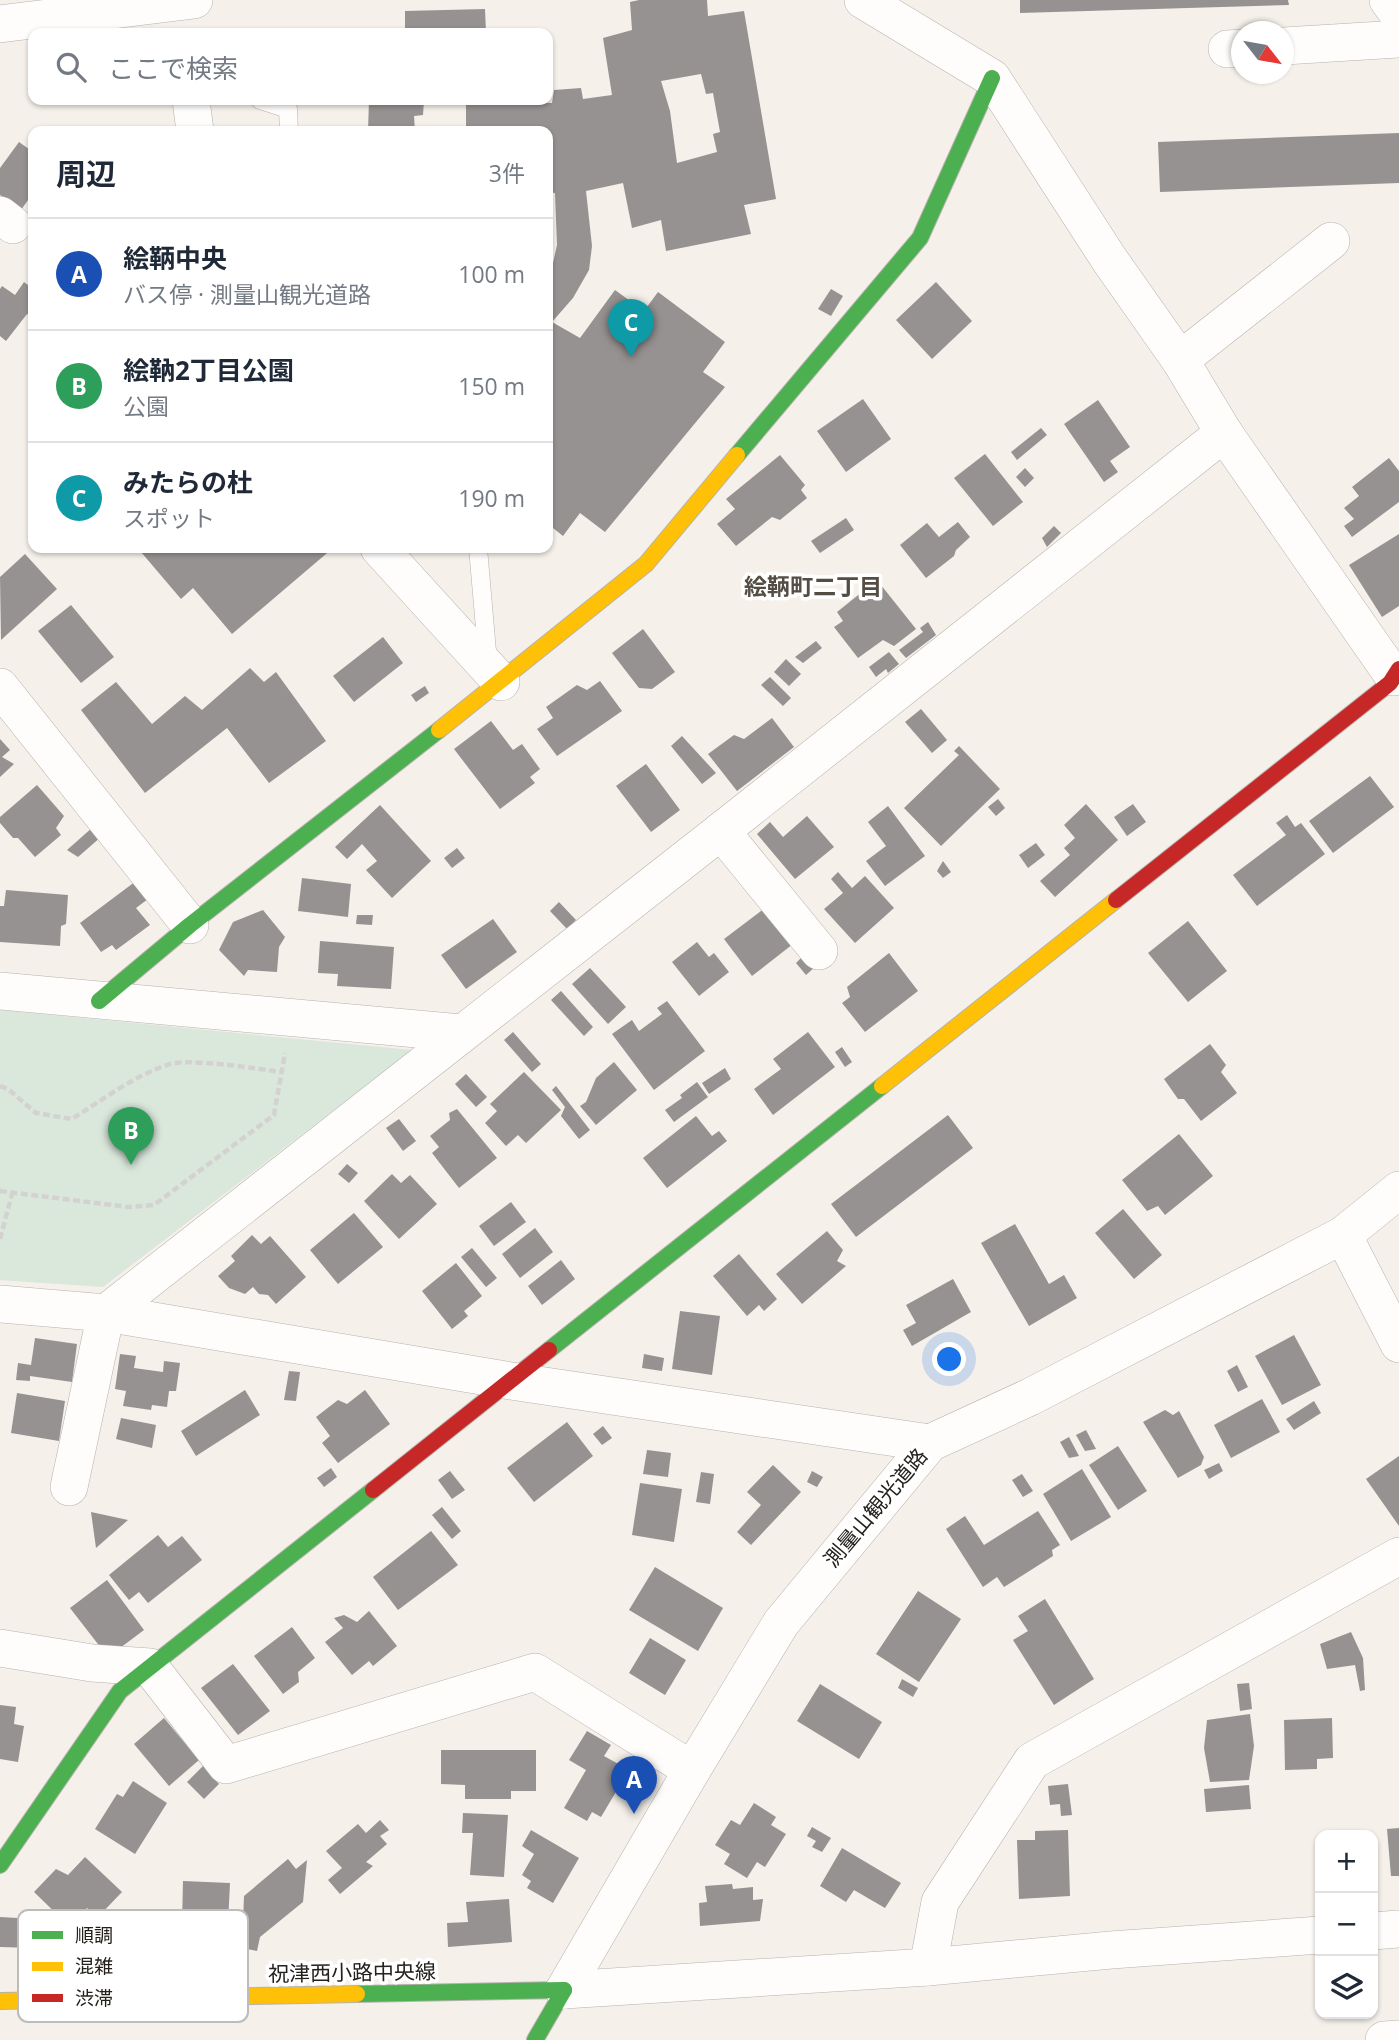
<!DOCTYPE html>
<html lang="ja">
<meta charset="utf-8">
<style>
:root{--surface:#fff;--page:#f6f6f7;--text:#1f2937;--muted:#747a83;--line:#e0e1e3;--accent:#6d6965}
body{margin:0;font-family:"Open Sans","Noto Sans JP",sans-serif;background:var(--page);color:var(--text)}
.controls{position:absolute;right:21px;bottom:21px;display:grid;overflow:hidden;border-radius:14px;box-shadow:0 2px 5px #0004}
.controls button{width:63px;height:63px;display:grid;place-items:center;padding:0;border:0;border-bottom:2px solid var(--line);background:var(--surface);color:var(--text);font:35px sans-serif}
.compass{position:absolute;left:1231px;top:21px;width:63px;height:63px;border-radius:50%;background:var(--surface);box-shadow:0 2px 5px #0004;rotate:121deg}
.you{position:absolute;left:950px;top:1360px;width:24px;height:24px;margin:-18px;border:5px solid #fff;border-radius:50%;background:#1a73e8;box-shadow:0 0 0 10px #1a73e833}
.badge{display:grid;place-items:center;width:46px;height:46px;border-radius:50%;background:var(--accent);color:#fff;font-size:23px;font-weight:700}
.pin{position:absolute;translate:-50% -58px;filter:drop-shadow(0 2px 4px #0008)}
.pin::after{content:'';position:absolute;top:37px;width:24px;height:21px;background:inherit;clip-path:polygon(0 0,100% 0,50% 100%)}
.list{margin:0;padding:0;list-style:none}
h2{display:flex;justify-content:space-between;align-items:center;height:91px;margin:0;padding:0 28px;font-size:30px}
h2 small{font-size:23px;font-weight:400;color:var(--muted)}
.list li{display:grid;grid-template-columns:46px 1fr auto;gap:21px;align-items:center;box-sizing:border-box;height:112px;padding:0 28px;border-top:2px solid var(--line)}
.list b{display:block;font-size:26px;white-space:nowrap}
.list p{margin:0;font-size:23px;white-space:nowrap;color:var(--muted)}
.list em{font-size:23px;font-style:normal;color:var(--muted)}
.icon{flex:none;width:38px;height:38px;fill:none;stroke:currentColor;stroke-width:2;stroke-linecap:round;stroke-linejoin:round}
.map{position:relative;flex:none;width:1399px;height:2040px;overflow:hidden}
.search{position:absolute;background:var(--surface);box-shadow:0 2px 5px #0004;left:28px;top:28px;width:525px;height:77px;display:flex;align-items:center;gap:18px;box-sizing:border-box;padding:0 24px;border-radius:14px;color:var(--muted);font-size:26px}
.panel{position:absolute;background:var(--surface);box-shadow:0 2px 5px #0004;left:28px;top:126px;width:525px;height:427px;border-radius:14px}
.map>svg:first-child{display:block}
.green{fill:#dae7db}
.building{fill:#969291;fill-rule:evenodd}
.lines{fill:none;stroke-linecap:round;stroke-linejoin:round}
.lane-casing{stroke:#b6b2ae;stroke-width:19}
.street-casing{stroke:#b6b2ae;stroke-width:38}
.fast-casing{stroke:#b6b2ae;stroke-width:18}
.slow-casing{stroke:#b6b2ae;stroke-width:18}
.jam-casing{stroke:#b6b2ae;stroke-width:18}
.path{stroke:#d3d2d0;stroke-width:4.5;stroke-dasharray:7 3.5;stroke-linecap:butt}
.lane{stroke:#fefdfc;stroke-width:18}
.street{stroke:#fefdfc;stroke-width:37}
.fast{stroke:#4caf50;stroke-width:16}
.slow{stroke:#ffc107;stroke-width:16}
.jam{stroke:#c62828;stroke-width:16}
.labels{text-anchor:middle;stroke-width:7;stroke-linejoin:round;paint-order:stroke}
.street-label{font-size:21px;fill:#24211d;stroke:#fff}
.neighbourhood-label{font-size:23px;font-weight:bold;fill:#544d43;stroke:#fff}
.key{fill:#fff;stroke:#bdbcbb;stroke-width:2}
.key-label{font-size:19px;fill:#24211d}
</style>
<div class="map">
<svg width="1399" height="2040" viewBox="0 0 1399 2040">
<rect width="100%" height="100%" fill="#f5f0ea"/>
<!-- green -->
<polygon class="green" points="0,1010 412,1050 103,1287 0,1280"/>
<!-- building -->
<g class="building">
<path d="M639 0H707L708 16 744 11 776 199 744 205 751 234 666 251 661 220 632 228 623 183 586 191 592 246 589 270 573 298 552 322 580 338 615 290 644 311 658 292 725 342 703 372 725 387 605 532 580 513 563 536 548 524V269L553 263 557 245 555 193 548 192V131H466V100L552 103 554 90 581 88 583 99 612 95 603 38 632 30 630 2ZM701 74 706 94 713 93 720 132 713 134 717 152 677 163 670 111 661 81Z"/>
<polygon points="1020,0 1288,0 1289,5 1020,13"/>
<polygon points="485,9 486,33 405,33 405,11"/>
<polygon points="369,100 424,100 423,115 414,116 415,131 368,131"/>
<polygon points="1399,133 1399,183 1160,192 1158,142"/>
<polygon points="19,142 33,152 33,193 21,210 0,195 0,168"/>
<polygon points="24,282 33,289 33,318 27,314 6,341 0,336 0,289 2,286 15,295"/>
<polygon points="936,282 972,321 932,359 896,320"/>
<polygon points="831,289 843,296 831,316 818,309"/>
<polygon points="863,399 891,439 846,472 817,431"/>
<polygon points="1098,400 1130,447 1110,461 1118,472 1104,482 1064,424"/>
<polygon points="1041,428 1047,435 1017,460 1011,452"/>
<polygon points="985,454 1023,502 993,526 954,478"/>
<polygon points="780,455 805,485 801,490 807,498 780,520 772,517 736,546 717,524 735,509 726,499"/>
<polygon points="1389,458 1399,471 1399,502 1352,537 1344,526 1354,519 1344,508 1359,496 1352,487"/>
<polygon points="1025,468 1034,478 1025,487 1016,477"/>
<polygon points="846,518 854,530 820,553 811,541"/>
<polygon points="958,522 970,537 956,550 954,556 926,578 900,545 927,523 939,537"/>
<polygon points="1054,526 1061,533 1047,547 1042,538"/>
<polygon points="1399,534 1399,606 1382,617 1349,565"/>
<polygon points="146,548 333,548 232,634 193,588 181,599 141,552"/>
<polygon points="25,554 57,589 1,640 0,577"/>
<polygon points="877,580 916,629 894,646 883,640 858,658 834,627 843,621 837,612"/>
<polygon points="71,605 114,657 81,683 38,631"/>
<polygon points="928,622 936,635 906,658 899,650 923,632 920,628"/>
<polygon points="643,629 675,672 652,689 639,688 612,653"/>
<polygon points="383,637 403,663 354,702 333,676"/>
<polygon points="816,641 822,648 803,663 795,657"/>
<polygon points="889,652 899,664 888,673 886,669 876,677 869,667"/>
<polygon points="786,659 801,674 789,686 774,672"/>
<polygon points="250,668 264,682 276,672 326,741 269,783 227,728 145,793 81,710 116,682 152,724 185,696 202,710"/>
<polygon points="770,677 791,698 783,706 761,685"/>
<polygon points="600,681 622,711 557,756 537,729 553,718 546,707 577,685 587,690"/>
<polygon points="425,686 429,693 416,702 411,695"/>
<polygon points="921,709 947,740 932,753 905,722"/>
<polygon points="772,718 794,747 737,791 708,754 734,735 744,739"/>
<polygon points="491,721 513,750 522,744 540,769 530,777 535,783 500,809 454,749"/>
<polygon points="682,736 716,773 702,784 671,746"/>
<polygon points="0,739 10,750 2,757 14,764 0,777"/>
<polygon points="959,746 1000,789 941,846 904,808 959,755 954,751"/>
<polygon points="646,764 680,810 651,832 616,786"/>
<polygon points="1370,776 1394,807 1333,853 1309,821"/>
<polygon points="37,785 64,816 56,828 61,835 35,857 18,838 13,838 0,823 0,817"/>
<polygon points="998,799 1005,808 996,816 988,807"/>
<polygon points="1086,804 1118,840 1055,897 1040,881 1070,855 1064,848 1075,838 1064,825"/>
<polygon points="1133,804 1146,822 1127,836 1114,817"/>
<polygon points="380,805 431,861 392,898 366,870 377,861 362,844 347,859 335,847"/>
<polygon points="888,806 925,856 885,886 866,861 886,846 868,822"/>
<polygon points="1287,815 1295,827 1301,823 1325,854 1257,906 1233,875 1286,835 1276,823"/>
<polygon points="807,816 834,847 795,879 757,834 770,822 783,837"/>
<polygon points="93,827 102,836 78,857 67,850"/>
<polygon points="1036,843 1045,855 1028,868 1019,855"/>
<polygon points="457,848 465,858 452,868 444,858"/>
<polygon points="943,861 951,872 943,878 937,871"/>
<polygon points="838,872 852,888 865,876 894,908 855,943 824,909 843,893 831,879"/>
<polygon points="302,878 351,884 348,917 298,911"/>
<polygon points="136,881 148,899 136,908 150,925 116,950 112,945 101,952 80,923"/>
<polygon points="6,890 68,895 66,924 61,926 60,946 0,942 0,906 4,906"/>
<polygon points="559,902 576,920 567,929 550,911"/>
<polygon points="765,908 793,944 752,976 724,939"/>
<polygon points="263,910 285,937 279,947 277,972 248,970 244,976 219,950 233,922"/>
<polygon points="357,915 373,915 372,925 356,924"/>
<polygon points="493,919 517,952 466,989 441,955"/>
<polygon points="1188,921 1227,971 1188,1002 1148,953"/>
<polygon points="320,941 394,947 391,989 337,986 338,974 318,973"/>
<polygon points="697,942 709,957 714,953 729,972 699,996 672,962"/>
<polygon points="889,953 918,991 865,1032 842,1003 850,997 847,987"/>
<polygon points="804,955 815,967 806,975 796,963"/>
<polygon points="590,968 626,1007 608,1024 572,984"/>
<polygon points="561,991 593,1027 584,1036 551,1000"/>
<polygon points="667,1001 705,1051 654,1090 612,1034 632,1020 639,1031 662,1014 657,1008"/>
<polygon points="513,1032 541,1064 532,1072 504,1040"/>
<polygon points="808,1032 835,1067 773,1115 754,1089 781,1069 773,1059"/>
<polygon points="1210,1044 1226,1065 1221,1072 1237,1093 1201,1121 1184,1099 1178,1099 1164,1079"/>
<polygon points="842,1047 852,1062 845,1067 835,1052"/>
<polygon points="614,1062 637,1090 596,1125 580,1106 586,1102 596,1078"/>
<polygon points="725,1068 731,1079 709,1094 702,1083"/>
<polygon points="524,1072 561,1110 526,1143 518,1135 506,1146 485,1123 497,1111 490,1104"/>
<polygon points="466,1074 487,1097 476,1107 455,1084"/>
<polygon points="697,1082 708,1097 674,1122 665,1110 682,1098 680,1095"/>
<polygon points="556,1086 590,1130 579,1139 561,1116 565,1107 552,1090"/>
<polygon points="457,1109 497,1158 459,1188 432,1153 439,1147 430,1136 450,1120 449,1113"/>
<polygon points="948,1115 973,1148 856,1237 831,1204"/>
<polygon points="696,1116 712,1136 719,1131 727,1141 667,1188 643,1158"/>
<polygon points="399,1119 416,1141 403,1151 386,1128"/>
<polygon points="1179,1134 1213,1176 1165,1215 1158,1206 1147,1211 1122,1180"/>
<polygon points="347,1164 358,1173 349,1183 338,1174"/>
<polygon points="392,1174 401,1183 410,1175 437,1204 399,1239 364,1201"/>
<polygon points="511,1202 526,1222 494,1246 479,1226"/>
<polygon points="1123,1209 1162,1255 1134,1279 1095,1233"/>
<polygon points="354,1213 383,1247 338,1284 310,1250"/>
<polygon points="1015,1224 1049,1284 1064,1275 1077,1298 1029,1326 981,1243"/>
<polygon points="535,1228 553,1252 520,1278 502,1254"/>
<polygon points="827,1231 843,1250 837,1261 846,1266 802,1304 776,1274"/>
<polygon points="252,1235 261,1244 270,1236 306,1277 276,1304 268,1295 259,1294 253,1287 245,1294 229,1288 218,1276 235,1261 231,1256"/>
<polygon points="472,1248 497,1278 486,1287 461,1257"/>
<polygon points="739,1254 777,1299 764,1311 759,1305 747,1316 713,1276"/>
<polygon points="561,1260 575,1279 542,1305 528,1286"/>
<polygon points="456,1263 482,1296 464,1311 468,1316 452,1329 422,1291"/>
<polygon points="953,1279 971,1312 912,1346 903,1330 916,1323 906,1305"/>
<polygon points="680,1311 720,1316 712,1375 672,1369"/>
<polygon points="1294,1335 1321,1385 1282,1405 1255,1356"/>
<polygon points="35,1338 77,1344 72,1382 30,1376 30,1381 16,1380 18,1363 31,1365"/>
<polygon points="120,1354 136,1356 134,1368 163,1372 164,1361 180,1363 176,1391 169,1391 167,1407 152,1405 151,1410 123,1406 126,1391 115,1389"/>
<polygon points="644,1354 664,1358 662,1371 642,1368"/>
<polygon points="1237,1365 1248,1387 1238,1392 1227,1371"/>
<polygon points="289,1371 300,1372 296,1401 284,1400"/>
<polygon points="245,1390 260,1415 196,1456 181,1431"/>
<polygon points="365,1390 390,1424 338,1463 322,1443 330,1436 316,1417 338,1400 347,1404"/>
<polygon points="17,1393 65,1401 59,1441 11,1433"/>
<polygon points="1262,1399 1280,1432 1231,1458 1214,1425"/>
<polygon points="1314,1401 1321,1413 1294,1430 1286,1419"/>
<polygon points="1165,1410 1173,1415 1179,1411 1204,1457 1201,1465 1178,1478 1143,1422"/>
<polygon points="121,1418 156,1425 152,1448 116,1439"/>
<polygon points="567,1422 593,1456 534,1502 507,1468"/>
<polygon points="603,1426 612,1438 602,1445 593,1434"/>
<polygon points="1086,1430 1096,1449 1085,1451 1076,1435"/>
<polygon points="1069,1437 1079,1456 1069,1458 1060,1442"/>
<polygon points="1118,1446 1147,1491 1118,1510 1089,1465"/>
<polygon points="647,1450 671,1453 668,1477 643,1474"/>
<polygon points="1399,1456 1399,1526 1366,1479"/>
<polygon points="1219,1463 1223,1471 1209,1479 1204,1470"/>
<polygon points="773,1465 801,1492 751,1545 737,1532 761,1505 747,1492"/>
<polygon points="331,1468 337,1477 324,1487 317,1478"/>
<polygon points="1082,1469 1111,1517 1071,1541 1043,1494"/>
<polygon points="450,1471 465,1490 452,1499 438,1480"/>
<polygon points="812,1471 823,1477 817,1487 807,1482"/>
<polygon points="701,1472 714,1474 710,1504 696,1502"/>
<polygon points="1022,1474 1033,1491 1023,1497 1012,1480"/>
<polygon points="640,1483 682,1489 674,1542 632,1535"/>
<polygon points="442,1507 461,1531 452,1539 432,1515"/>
<polygon points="1038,1511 1060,1545 1052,1550 1053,1556 1004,1587 997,1577 983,1587 946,1529 965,1516 984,1545"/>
<polygon points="91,1512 128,1520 96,1548"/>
<polygon points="431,1531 458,1565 398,1610 373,1577"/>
<polygon points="158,1535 168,1547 182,1536 202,1560 148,1603 139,1592 129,1600 109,1575"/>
<polygon points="655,1567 723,1608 698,1651 629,1610"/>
<polygon points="107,1580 144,1630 108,1657 70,1608"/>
<polygon points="918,1591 961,1619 919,1682 876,1654"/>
<polygon points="1045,1599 1094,1679 1054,1705 1013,1640 1028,1631 1018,1616"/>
<polygon points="369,1611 397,1646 373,1666 369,1661 352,1675 325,1642 343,1628 334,1618 344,1615 357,1622"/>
<polygon points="292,1627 315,1658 298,1672 299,1682 283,1694 254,1656"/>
<polygon points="1351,1632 1363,1658 1365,1690 1360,1691 1355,1665 1327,1669 1320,1644"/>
<polygon points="650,1638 686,1660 665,1695 629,1673"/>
<polygon points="233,1664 270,1711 238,1735 201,1688"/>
<polygon points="902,1679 918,1688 913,1697 898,1688"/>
<polygon points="1249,1683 1252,1709 1240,1711 1237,1684"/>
<polygon points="820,1684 882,1722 859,1759 797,1721"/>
<polygon points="0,1705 16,1707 14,1724 24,1726 18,1762 0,1759"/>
<polygon points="1250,1714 1254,1746 1249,1780 1210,1782 1204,1748 1207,1720"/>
<polygon points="164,1718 199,1760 169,1786 134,1744"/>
<polygon points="1332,1718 1333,1758 1317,1759 1317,1769 1285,1770 1284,1720"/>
<polygon points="587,1731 611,1745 604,1756 629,1770 601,1817 592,1812 587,1821 564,1808 586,1770 569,1760"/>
<polygon points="441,1750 536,1750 536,1791 511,1791 511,1799 465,1799 465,1785 441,1784"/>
<polygon points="203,1766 219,1784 204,1799 187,1782"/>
<polygon points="133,1781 167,1803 135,1854 95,1829 117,1794 123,1797"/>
<polygon points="1068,1784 1072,1815 1061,1816 1060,1804 1050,1805 1048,1786"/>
<polygon points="1249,1785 1251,1809 1206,1812 1204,1789"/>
<polygon points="754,1803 776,1817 771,1825 786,1834 765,1867 757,1862 747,1878 724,1864 730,1854 715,1845 731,1820 740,1825"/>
<polygon points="463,1813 508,1815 504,1877 470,1875 473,1833 462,1833"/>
<polygon points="380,1820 389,1830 380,1836 387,1844 366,1862 373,1866 340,1894 328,1880 342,1868 326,1851 358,1824 366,1833"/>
<polygon points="812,1827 831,1838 822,1852 812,1847 816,1841 807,1836"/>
<polygon points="1399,1828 1399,1876 1391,1876 1387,1829"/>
<polygon points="531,1830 579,1858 553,1903 527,1888 531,1881 522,1875 534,1854 522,1846"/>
<polygon points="1068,1830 1070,1896 1019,1899 1017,1840 1035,1840 1035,1831"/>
<polygon points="842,1848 901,1883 885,1908 854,1890 846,1902 820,1886"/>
<polygon points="85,1857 122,1892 98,1917 87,1908 70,1927 34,1892 56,1869 68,1875"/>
<polygon points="288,1859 296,1869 307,1860 303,1902 260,1937 257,1951 242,1948 244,1896"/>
<polygon points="183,1881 230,1883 228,1924 182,1923"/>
<polygon points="732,1884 733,1889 753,1887 753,1900 763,1899 760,1921 700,1926 699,1903 707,1902 705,1886"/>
<polygon points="509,1899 512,1942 448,1947 447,1923 468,1922 466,1902"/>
<polygon points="0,1917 35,1919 34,1948 0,1947"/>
</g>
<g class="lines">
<defs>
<g id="lane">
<polyline points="260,100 288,109 289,131"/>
<polyline points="478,548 488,663"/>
</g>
<g id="street">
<polyline points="863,0 992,78 1109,259 1180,360"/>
<polyline points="1388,0 1399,15"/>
<polyline points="0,24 194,0"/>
<polyline points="1284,46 1399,39"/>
<polyline points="1227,49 1242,48"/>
<polyline points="191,100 195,131"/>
<polyline points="0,215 13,225"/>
<polyline points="1331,241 1180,360 1224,433 1394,677"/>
<polyline points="379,548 501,682"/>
<polyline points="0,687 190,925"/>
<polyline points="819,951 721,831 1224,433"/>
<polyline points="0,991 461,1033"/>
<polyline points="1343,1235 1399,1344"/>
<polyline points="0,1304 106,1313 511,1381 930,1443"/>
<polyline points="69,1487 106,1313 721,831"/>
<polyline points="0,1648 92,1663 150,1667 226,1765 535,1672 692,1770"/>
<polyline points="1373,1931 1399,1929"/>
<polyline points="928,1967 940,1902 1032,1761 1399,1556"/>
<polyline points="564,1990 692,1770 781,1623 930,1443 1030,1397 1343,1235 1399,1190"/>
<polyline points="564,1990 928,1967 1111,1950 1320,1935"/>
<polyline points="1384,2040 1399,2039"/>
</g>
<g id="fast">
<polyline points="737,455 920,238 992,78"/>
<polyline points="99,1001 190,925 439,730"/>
<polyline points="549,1350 882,1086"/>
<polyline points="0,1865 120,1691 373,1490"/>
<polyline points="357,1994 564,1990"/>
<polyline points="535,2040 564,1990"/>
</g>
<g id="slow">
<polyline points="439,730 646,564 737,455"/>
<polyline points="882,1086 1116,900"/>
<polyline points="0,2001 357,1994"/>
</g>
<g id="jam">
<polyline points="1116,900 1390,683 1399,669"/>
<polyline points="373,1490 549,1350"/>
</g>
</defs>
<!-- lane casing -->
<use href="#lane" class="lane-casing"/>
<!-- street casing -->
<use href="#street" class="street-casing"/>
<!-- fast casing -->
<use href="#fast" class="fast-casing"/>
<!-- slow casing -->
<use href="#slow" class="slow-casing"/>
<!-- jam casing -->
<use href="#jam" class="jam-casing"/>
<!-- path -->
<g class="path">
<path d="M0 1086 8 1089 36 1113 72 1119C102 1100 134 1076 167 1065 188 1057 257 1069 282 1072"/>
<polyline points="0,1191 128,1207 154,1205 274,1115 285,1053"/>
<polyline points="0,1239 12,1194"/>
</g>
<!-- lane -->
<use href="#lane" class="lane"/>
<!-- street -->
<use href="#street" class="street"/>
<!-- fast -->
<use href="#fast" class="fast"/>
<!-- slow -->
<use href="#slow" class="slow"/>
<!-- jam -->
<use href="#jam" class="jam"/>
</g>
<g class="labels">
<!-- street labels -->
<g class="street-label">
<text transform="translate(876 1508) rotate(-50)" y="7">測量山観光道路</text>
<text transform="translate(352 1973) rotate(-1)" y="7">祝津西小路中央線</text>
</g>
<!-- neighbourhood labels -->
<g class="neighbourhood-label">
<text x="813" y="595">絵鞆町二丁目</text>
</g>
</g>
<!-- legend -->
<rect x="18" y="1910" width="230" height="112" rx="10" class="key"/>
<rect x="32" y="1931" width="31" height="8" fill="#4caf50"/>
<rect x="32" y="1962" width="31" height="9" fill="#ffc107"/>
<rect x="32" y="1994" width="31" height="8" fill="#c62828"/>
<g class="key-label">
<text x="75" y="1942">順調</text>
<text x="75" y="1973">混雑</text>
<text x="75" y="2005">渋滞</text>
</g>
</svg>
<div class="controls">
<button>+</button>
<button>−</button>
<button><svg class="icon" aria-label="layers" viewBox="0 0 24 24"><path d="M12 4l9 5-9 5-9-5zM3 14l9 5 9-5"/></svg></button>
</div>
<svg class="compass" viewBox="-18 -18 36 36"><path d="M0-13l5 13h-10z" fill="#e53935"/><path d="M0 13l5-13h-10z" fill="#747a83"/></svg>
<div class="you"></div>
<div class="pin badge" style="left:634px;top:1814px;background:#1a4fb4">A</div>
<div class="pin badge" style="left:131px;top:1165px;background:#2e9e5b">B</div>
<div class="pin badge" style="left:631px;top:357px;background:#0f9aa8">C</div>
<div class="search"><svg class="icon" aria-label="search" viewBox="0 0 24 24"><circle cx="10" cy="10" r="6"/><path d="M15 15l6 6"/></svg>ここで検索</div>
<section class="panel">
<h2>周辺<small>3件</small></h2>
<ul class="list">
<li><span class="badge" style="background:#1a4fb4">A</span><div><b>絵鞆中央</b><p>バス停 · 測量山観光道路</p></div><em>100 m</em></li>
<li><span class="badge" style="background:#2e9e5b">B</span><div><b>絵靹2丁目公園</b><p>公園</p></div><em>150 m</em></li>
<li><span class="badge" style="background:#0f9aa8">C</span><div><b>みたらの杜</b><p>スポット</p></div><em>190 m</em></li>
</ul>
</section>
</div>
